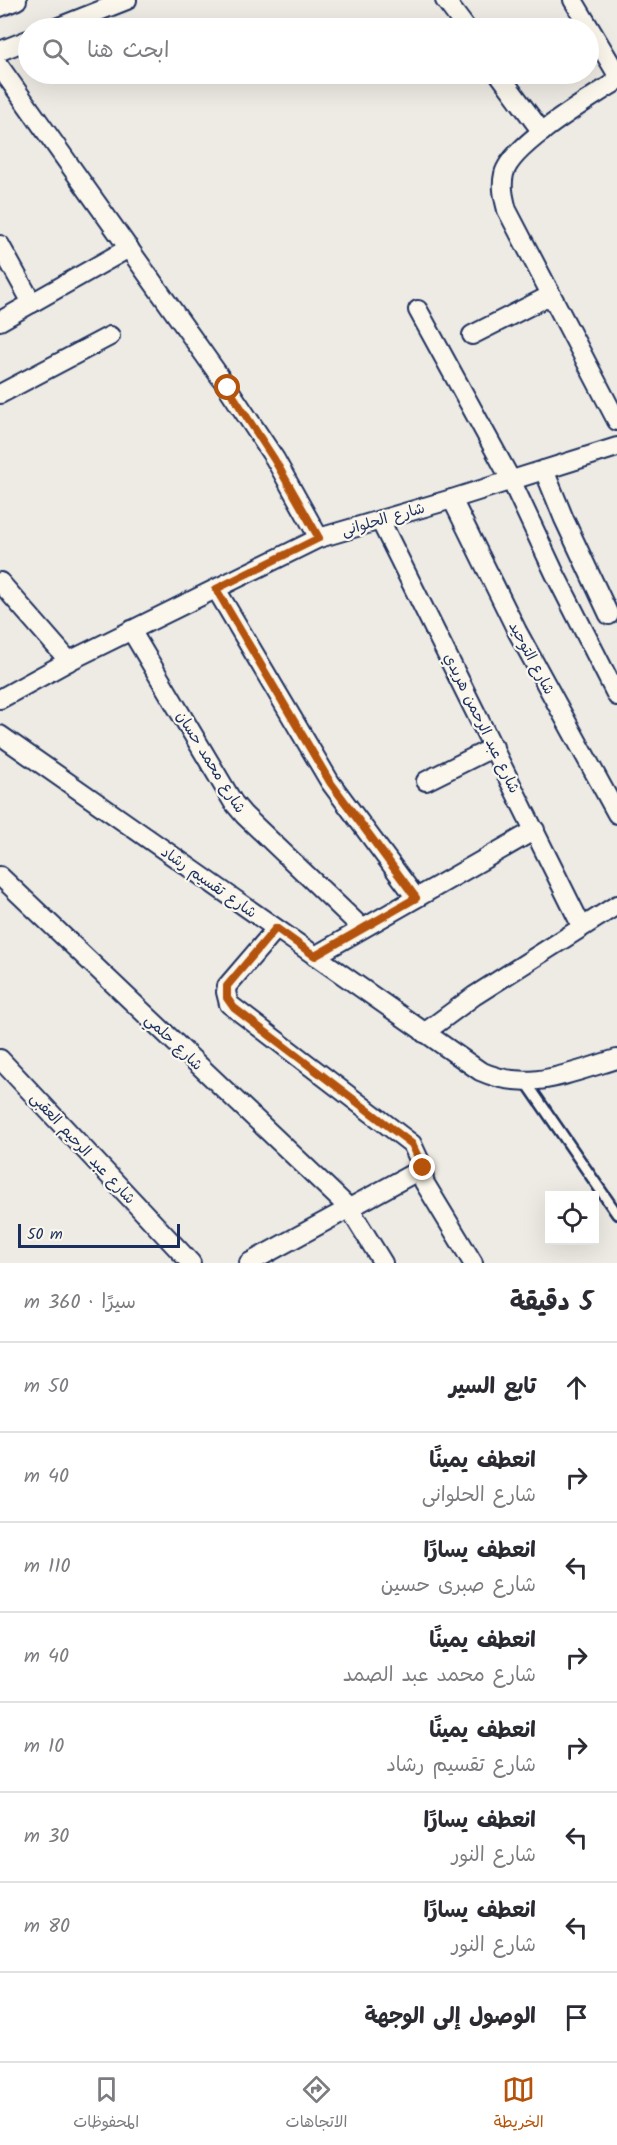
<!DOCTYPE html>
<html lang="ar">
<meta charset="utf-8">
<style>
:root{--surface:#fff;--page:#f7f7f7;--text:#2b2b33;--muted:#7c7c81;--line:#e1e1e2;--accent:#b45309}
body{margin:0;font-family:Kalam,"Playpen Sans Arabic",sans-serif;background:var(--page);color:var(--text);direction:rtl}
.controls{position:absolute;right:18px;bottom:18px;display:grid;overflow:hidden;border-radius:0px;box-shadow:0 6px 24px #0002}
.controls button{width:54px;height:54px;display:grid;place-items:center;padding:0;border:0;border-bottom:2px solid var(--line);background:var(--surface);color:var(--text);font:30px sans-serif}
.scale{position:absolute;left:18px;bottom:15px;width:162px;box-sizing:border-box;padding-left:6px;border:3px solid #1b2f5e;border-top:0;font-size:16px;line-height:21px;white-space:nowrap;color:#1b2f5e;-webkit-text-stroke:4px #fbf7ec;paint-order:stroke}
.stop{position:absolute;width:18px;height:18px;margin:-14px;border:4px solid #b45309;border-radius:50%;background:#fff}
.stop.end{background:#b45309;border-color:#fff;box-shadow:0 2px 6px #0008}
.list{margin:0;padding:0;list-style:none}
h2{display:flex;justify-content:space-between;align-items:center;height:78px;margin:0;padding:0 24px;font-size:26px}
h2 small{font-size:20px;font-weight:400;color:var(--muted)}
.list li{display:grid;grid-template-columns:39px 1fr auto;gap:18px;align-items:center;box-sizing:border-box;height:90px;padding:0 24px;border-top:2px solid var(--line)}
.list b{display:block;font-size:22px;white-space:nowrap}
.list p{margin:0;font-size:20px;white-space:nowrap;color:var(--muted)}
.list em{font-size:20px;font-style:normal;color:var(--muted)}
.icon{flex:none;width:33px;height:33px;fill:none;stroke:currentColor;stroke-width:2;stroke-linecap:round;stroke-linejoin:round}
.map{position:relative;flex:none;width:617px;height:1263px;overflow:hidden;direction:ltr}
.search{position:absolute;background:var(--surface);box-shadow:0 6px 24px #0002;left:18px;right:18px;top:18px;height:66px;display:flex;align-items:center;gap:15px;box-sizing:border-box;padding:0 21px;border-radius:33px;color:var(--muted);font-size:22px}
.sheet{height:798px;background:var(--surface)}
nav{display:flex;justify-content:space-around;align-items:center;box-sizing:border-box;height:84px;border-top:2px solid var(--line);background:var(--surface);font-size:16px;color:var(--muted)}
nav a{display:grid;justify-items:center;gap:3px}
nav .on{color:var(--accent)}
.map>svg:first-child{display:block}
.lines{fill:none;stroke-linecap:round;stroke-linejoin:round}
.service-casing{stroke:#1b2f5e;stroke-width:14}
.minor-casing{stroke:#1b2f5e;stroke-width:22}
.service{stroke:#fbf7ec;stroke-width:9}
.minor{stroke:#fbf7ec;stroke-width:18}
.route{stroke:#b45309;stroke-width:8}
.labels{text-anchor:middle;stroke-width:4.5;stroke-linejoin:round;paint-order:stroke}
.street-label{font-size:15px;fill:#1b2f5e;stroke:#fbf7ec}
</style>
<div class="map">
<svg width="617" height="1263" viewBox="0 0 617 1263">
<rect width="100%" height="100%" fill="#eeebe4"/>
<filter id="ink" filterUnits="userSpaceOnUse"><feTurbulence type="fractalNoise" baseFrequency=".0167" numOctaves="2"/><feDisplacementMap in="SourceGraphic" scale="12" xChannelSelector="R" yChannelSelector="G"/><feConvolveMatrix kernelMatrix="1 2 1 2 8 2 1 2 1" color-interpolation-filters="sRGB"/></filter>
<g filter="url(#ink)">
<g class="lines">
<defs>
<polyline id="service" points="526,1082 617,1214"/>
<g id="minor">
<polyline points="445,0 466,28"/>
<polyline points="573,0 617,74"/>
<polyline points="0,7 17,0"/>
<polyline points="56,28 127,0"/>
<polyline points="0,51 28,40"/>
<polyline points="0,67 228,388 275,459 319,538"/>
<polyline points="499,74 542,132"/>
<path d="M617 81C591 98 511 145 504 174 501 187 504 198 507 210L617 421"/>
<polyline points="0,245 32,303"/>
<polyline points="418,310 511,480 555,574 617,696"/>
<polyline points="0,321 129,248"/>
<polyline points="472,335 551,295"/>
<polyline points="0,394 110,336"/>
<polyline points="544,470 564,519 609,615"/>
<polyline points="452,499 517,631 617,814"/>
<polyline points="380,520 582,927"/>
<polyline points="0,582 69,661"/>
<polyline points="216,589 330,782 416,898"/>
<polyline points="131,630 233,802 244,815 362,928"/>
<polyline points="0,699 69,661 319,538 452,499 617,447"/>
<path d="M0 735 480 1071C529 1093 568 1073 617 1059"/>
<polyline points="426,781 494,747"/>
<polyline points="0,876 349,1208 383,1263"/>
<polyline points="276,929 227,986 226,992 229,1004 412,1144 423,1168 424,1182 473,1263"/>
<polyline points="315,956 535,830"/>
<polyline points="424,1033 474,996 617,905"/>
<polyline points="0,1059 191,1263"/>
<polyline points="249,1263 423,1168"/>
</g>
</defs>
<!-- service casing -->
<use href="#service" class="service-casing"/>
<!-- minor casing -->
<use href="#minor" class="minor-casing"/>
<!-- service -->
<use href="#service" class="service"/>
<!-- minor -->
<use href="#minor" class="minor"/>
</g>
</g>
<g class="lines" filter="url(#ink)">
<!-- route -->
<polyline class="route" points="228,388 274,459 319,538 216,589 330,782 416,898 315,956 276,928 227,986 227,998 234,1008 412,1144 423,1168"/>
</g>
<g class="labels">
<!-- street labels -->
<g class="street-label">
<text transform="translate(383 519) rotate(-16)" y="5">شارع الحلوانى</text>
<text transform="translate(532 658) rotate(62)" y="5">شارع التوحيد</text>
<text transform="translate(482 723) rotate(64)" y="5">شارع عبد الرحمن هريدي</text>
<text transform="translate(211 762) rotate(58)" y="5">شارع محمد حسان</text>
<text transform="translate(209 882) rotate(35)" y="5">شارع تقسيم رشاد</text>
<text transform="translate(174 1042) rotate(44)" y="5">شارع حلمي</text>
<text transform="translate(83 1148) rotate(47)" y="5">شارع عبد الرحيم العقبى</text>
</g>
</g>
</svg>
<div class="controls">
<button><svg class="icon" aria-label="locate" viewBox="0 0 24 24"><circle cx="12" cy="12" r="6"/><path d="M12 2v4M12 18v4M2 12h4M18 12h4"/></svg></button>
</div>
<div class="scale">50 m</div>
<div class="stop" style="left:228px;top:388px"></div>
<div class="stop end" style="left:423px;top:1168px"></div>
<div class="search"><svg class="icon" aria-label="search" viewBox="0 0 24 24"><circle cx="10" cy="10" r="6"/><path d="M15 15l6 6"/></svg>ابحث هنا</div>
</div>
<section class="sheet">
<h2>5 دقيقة<small>سيرًا · 360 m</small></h2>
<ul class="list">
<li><svg class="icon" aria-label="ahead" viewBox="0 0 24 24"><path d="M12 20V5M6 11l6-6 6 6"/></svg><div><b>تابع السير</b></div><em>50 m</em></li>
<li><svg class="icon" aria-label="right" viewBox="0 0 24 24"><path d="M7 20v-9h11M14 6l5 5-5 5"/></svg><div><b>انعطف يمينًا</b><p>شارع الحلوانى</p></div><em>40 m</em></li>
<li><svg class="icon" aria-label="left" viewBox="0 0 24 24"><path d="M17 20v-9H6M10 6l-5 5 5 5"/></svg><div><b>انعطف يسارًا</b><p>شارع صبرى حسين</p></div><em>110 m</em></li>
<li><svg class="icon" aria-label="right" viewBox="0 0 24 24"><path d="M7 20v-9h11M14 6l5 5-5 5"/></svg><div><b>انعطف يمينًا</b><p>شارع محمد عبد الصمد</p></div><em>40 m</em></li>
<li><svg class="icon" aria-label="right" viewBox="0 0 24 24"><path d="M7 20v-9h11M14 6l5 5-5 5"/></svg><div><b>انعطف يمينًا</b><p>شارع تقسيم رشاد</p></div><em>10 m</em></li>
<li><svg class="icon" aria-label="left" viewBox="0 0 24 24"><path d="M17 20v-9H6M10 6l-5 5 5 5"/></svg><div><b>انعطف يسارًا</b><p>شارع النور</p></div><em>30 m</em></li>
<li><svg class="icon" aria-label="left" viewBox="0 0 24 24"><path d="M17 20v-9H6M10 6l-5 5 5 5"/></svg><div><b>انعطف يسارًا</b><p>شارع النور</p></div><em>80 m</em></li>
<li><svg class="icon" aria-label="arrive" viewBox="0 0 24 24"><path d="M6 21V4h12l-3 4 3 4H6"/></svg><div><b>الوصول إلى الوجهة</b></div></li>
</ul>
</section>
<nav>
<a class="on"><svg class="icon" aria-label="map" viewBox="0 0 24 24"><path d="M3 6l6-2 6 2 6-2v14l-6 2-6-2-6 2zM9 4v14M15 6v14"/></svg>الخريطة</a>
<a><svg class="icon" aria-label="directions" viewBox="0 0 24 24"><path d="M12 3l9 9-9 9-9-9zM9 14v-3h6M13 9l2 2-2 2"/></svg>الاتجاهات</a>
<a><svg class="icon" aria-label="saved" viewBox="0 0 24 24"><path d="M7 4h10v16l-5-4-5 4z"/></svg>المحفوظات</a>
</nav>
